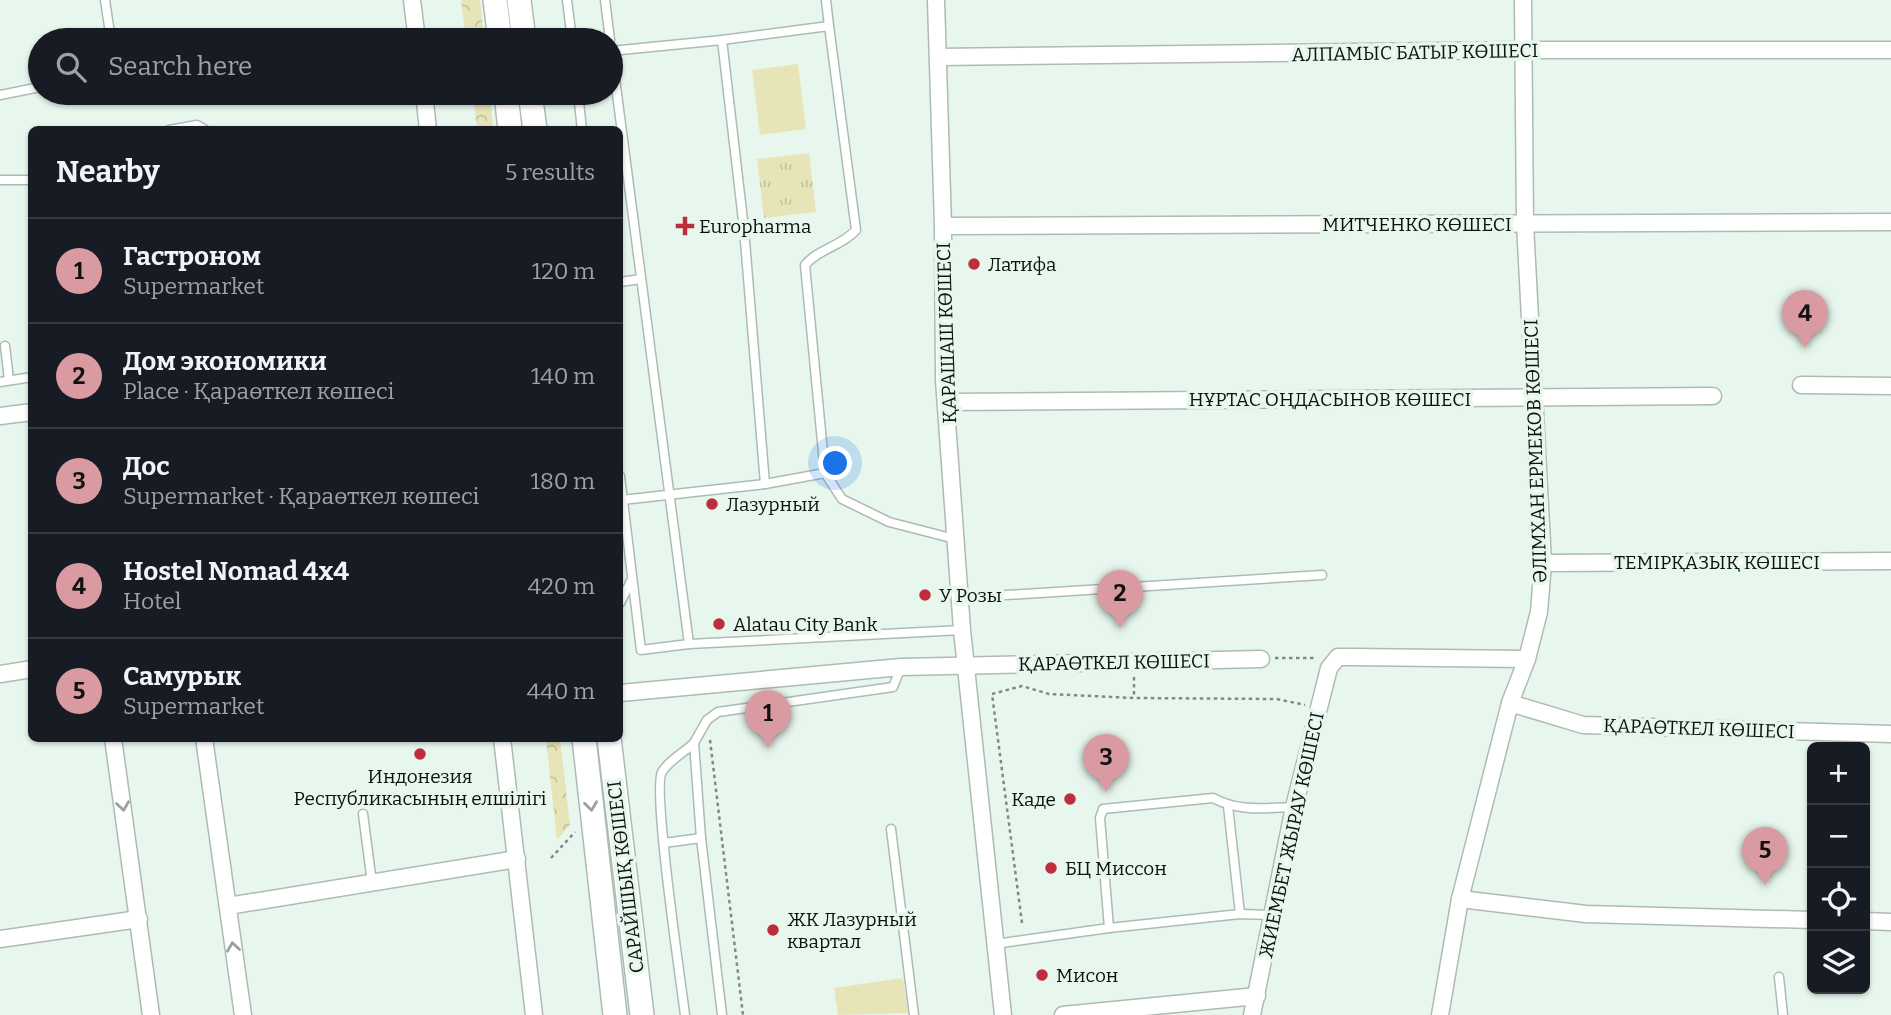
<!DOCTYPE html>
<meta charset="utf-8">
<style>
:root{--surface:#171b24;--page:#20242c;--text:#f1f3f6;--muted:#9ea1a6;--line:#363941;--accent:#da9aa2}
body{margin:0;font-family:Bitter,serif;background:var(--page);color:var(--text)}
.controls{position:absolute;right:21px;bottom:21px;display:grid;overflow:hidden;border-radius:10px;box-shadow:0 2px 5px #0004}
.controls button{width:63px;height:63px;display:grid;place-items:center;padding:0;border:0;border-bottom:2px solid var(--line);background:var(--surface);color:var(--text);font:35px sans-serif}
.you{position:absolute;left:836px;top:464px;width:24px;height:24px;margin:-18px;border:5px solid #fff;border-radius:50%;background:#1a73e8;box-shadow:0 0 0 10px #1a73e833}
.badge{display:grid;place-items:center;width:46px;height:46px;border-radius:50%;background:var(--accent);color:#111;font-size:23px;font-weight:700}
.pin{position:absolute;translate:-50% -58px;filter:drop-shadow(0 2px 4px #0008)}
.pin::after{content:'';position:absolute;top:37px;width:24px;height:21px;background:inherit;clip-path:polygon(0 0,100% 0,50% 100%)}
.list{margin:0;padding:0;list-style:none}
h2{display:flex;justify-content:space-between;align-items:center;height:91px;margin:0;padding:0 28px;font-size:30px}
h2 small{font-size:23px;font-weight:400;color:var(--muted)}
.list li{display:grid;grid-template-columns:46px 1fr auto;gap:21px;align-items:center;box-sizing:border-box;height:105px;padding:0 28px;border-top:2px solid var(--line)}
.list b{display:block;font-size:26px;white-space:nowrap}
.list p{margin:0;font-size:23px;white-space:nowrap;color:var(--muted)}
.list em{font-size:23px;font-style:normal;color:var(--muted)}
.icon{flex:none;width:38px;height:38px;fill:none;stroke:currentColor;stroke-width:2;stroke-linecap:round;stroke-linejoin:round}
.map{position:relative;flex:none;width:1891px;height:1015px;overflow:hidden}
.search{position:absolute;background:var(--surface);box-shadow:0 2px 5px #0004;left:28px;top:28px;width:595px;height:77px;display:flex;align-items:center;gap:18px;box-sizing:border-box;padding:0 24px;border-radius:38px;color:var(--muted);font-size:26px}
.panel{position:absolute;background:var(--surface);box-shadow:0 2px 5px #0004;left:28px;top:126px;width:595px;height:616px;border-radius:10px}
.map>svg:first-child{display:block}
.forest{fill:url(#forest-crowns)}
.park{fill:url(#park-tufts)}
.pitch{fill:#e7e4b8}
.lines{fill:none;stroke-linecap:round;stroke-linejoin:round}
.service-casing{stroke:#adbbb3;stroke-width:11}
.minor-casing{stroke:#adbbb3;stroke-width:19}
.secondary-casing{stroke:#adbbb3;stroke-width:26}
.path{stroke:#808a84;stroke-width:2.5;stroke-dasharray:3.5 3.5;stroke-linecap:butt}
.service{stroke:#fff;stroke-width:8}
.minor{stroke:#fff;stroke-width:16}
.secondary{stroke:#fff;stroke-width:23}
.oneway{stroke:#9ea09f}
.poi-dot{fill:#bd2d3c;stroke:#e8f7ee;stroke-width:2.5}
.labels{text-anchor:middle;stroke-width:7;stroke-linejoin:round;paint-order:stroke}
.street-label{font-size:19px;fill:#0d120f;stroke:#e8f7ee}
.poi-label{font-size:19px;fill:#0d120f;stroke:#e8f7ee;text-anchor:start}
</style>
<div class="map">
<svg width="1891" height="1015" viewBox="0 0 1891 1015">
<defs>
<pattern id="forest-crowns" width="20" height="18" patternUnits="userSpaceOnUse" patternTransform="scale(1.75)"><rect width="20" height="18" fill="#e7e4b8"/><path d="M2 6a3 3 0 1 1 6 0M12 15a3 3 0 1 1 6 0" fill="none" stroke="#c5c39d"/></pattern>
<pattern id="park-tufts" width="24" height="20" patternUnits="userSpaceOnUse" patternTransform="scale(1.75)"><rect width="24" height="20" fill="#e7e4b8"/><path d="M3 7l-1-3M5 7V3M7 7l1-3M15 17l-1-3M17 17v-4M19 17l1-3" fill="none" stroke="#c5c39d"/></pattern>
</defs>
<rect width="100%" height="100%" fill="#e8f7ee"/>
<!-- forest -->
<g class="forest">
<polygon points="461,0 480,0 484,40 466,40"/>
<polygon points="473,93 490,93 493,129 477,129"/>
<polygon points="546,739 560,739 570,825 557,840"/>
</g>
<!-- park -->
<polygon class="park" points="809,153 816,212 764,218 757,159"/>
<!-- pitch -->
<g class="pitch">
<polygon points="798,64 806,129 760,135 752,70"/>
<polygon points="903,978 908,1013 838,1015 834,988"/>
</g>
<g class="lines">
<defs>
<g id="service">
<polyline points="105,0 111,40"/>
<polyline points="567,0 572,40"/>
<polyline points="605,0 610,40"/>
<polyline points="826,0 829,26"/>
<polyline points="722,40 744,229 765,484"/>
<polyline points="611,48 689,644 641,650 620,476"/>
<path d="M611 51 722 40 829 26 856 230C842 246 818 249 805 265L825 473"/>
<polyline points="578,93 582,130"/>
<polyline points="0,95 40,87"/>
<polyline points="169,130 197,125 205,130"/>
<polyline points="0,180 32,180"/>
<polyline points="620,282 641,279"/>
<polyline points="5,346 9,380"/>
<polyline points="0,382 32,377"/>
<polyline points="622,500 765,484 825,473 842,499 889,522 955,539"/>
<polyline points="959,598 1322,575"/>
<polyline points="620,603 631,581"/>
<polyline points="689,644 962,630"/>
<polyline points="1228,806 1240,914"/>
<polyline points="363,814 372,883"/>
<polyline points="891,829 914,1015"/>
<polyline points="664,843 701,838"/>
<path d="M1272 915 1240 914 1109 928 1100 818 1103 809 1213 798C1239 812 1265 808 1294 807"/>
<polyline points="995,944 1109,928"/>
<polyline points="1779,977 1783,1015"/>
<path d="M685 1015C681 983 652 788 662 772 669 760 685 752 694 743"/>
<polyline points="722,1015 701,838 694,743 707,720 718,712 893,687 901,667"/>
</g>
<g id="minor">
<polyline points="412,0 417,40"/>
<polyline points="936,0 943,226 944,380 962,630 1003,1015"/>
<polyline points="939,57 1525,50 1891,50"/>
<polyline points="424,93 428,130"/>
<polyline points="943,226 1891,222"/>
<polyline points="1801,385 1891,386"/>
<polyline points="947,402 1713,396"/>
<polyline points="0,416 32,412"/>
<polyline points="1543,563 1891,561"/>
<polyline points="0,674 32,669"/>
<polyline points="620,693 901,667 1261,659"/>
<polyline points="1510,703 1583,725 1891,734"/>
<polyline points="113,738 151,1015"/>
<polyline points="204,738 243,1015"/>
<polyline points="502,738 534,1015"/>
<polyline points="1460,899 1586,914 1812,920"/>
<polyline points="228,906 517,859"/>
<polyline points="1865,921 1891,922"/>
<polyline points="0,939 139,919"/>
<polyline points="1063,1015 1257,996"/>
<polyline points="1252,1015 1294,807 1329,668 1338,657 1353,657 1527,659"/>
<polyline points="1440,1015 1460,899 1510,703 1527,659 1539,612 1543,563 1525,224 1523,0"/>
</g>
<g id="secondary">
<polyline points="495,0 500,40"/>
<polyline points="519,0 524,40"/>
<polyline points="506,93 510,130"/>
<polyline points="530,93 535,130"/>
<polyline points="584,738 615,1015"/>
<polyline points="609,738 642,1015"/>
</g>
</defs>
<!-- service casing -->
<use href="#service" class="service-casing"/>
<!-- minor casing -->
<use href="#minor" class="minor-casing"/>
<!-- secondary casing -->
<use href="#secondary" class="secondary-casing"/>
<!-- path -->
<g class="path">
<polyline points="1275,658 1317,658"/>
<polyline points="1134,677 1134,698"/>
<polyline points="710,740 743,1015"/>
<polyline points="551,858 575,832"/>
<polyline points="1022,923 992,694 1022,686 1049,694 1134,698 1277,699 1305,705"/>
</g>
<!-- service -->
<use href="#service" class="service"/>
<!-- minor -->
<use href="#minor" class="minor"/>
<!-- secondary -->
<use href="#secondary" class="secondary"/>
</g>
<!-- one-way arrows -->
<defs><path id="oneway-chevron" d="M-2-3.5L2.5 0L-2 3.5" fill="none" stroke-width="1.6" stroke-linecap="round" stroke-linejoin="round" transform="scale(1.75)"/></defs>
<g class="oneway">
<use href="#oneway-chevron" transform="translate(123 806) rotate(82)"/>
<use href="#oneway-chevron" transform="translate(591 806) rotate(83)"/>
<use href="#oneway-chevron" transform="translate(233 947) rotate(-98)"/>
</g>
<!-- markers -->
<g class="poi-dot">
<path d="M681.5 215.5h7v7h7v7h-7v7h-7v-7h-7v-7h7z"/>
<circle cx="974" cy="264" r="7"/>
<circle cx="712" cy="504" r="7"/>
<circle cx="925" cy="595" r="7"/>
<circle cx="719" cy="624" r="7"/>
<circle cx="420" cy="754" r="7"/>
<circle cx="1070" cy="799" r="7"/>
<circle cx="1051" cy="868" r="7"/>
<circle cx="773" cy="930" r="7"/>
<circle cx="1042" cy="975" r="7"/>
</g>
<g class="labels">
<!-- street labels -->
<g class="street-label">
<text transform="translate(1415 52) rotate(-1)" y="7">АЛПАМЫС БАТЫР КӨШЕСІ</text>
<text x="1417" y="231">МИТЧЕНКО КӨШЕСІ</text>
<text transform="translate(946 333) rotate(-92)" y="7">ҚАРАШАШ КӨШЕСІ</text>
<text x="1330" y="406">НҰРТАС ОҢДАСЫНОВ КӨШЕСІ</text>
<text transform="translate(1535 451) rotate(-92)" y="7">ӘЛІМХАН ЕРМЕКОВ КӨШЕСІ</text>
<text x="1717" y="569">ТЕМІРҚАЗЫҚ КӨШЕСІ</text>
<text transform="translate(1114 662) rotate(-1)" y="7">ҚАРАӨТКЕЛ КӨШЕСІ</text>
<text transform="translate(1699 728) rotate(2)" y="7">ҚАРАӨТКЕЛ КӨШЕСІ</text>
<text transform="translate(1291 835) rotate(-78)" y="7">ЖИЕМБЕТ ЖЫРАУ КӨШЕСІ</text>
<text transform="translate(625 877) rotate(-97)" y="7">САРАЙШЫҚ КӨШЕСІ</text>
</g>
<!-- poi labels -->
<g class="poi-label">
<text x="699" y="233">Europharma</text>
<text x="988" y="271">Латифа</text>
<text x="726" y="511">Лазурный</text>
<text x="939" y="602">У Розы</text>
<text x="733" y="631">Alatau City Bank</text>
<text x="420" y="783" text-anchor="middle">Индонезия<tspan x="420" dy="22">Республикасының елшілігі</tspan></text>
<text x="1056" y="806" text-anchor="end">Каде</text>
<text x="1065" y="875">БЦ Миссон</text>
<text x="787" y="926">ЖК Лазурный<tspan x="787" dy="22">квартал</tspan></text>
<text x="1056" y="982">Мисон</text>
</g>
</g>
</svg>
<div class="controls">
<button>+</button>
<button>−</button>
<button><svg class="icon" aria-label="locate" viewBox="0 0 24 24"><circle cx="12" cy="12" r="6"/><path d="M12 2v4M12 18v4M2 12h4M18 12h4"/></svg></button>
<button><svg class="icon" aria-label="layers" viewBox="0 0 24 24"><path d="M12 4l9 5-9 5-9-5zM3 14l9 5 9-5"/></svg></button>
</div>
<div class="you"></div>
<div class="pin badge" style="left:768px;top:748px">1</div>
<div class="pin badge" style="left:1120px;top:628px">2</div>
<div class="pin badge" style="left:1106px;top:792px">3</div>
<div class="pin badge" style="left:1805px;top:348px">4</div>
<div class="pin badge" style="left:1765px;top:885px">5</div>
<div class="search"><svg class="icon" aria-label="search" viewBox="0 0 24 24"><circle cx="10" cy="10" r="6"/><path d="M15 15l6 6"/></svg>Search here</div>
<section class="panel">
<h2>Nearby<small>5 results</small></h2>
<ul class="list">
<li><span class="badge">1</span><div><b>Гастроном</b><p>Supermarket</p></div><em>120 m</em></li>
<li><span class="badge">2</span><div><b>Дом экономики</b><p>Place · Қараөткел көшесі</p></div><em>140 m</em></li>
<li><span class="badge">3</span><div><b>Дос</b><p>Supermarket · Қараөткел көшесі</p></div><em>180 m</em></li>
<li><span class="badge">4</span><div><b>Hostel Nomad 4x4</b><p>Hotel</p></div><em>420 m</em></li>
<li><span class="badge">5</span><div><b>Самурык</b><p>Supermarket</p></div><em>440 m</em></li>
</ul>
</section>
</div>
